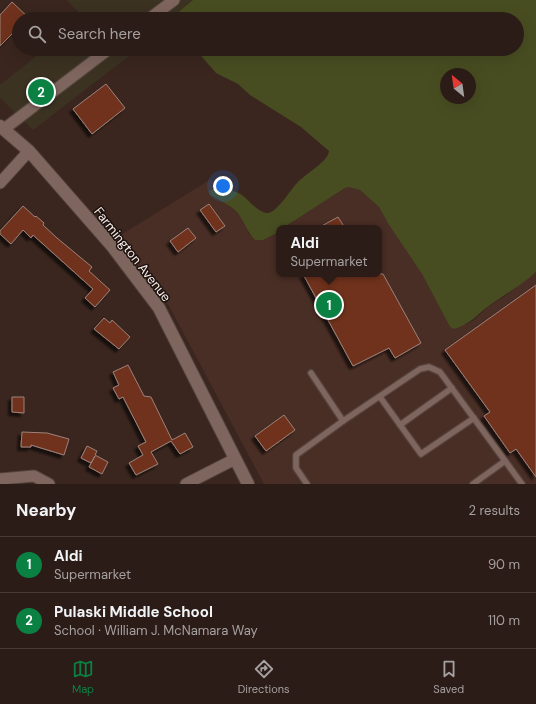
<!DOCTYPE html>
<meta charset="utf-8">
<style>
:root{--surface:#2c1c17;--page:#382924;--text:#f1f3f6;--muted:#a6a1a1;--line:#483a36;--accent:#0b8043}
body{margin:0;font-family:"DM Sans",sans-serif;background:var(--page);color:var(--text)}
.compass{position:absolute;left:440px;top:68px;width:36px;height:36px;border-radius:50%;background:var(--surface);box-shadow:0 4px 16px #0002;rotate:331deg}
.you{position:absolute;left:223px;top:186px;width:14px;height:14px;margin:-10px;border:3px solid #fff;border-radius:50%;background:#1a73e8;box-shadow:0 0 0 6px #1a73e833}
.badge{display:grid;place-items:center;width:26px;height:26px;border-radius:50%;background:var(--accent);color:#fff;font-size:13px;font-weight:700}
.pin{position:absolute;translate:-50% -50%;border:2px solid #fff;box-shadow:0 1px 4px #0006}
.popup{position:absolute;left:276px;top:225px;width:106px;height:52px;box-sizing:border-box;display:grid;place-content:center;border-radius:8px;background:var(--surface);filter:drop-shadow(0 1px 3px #0005);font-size:13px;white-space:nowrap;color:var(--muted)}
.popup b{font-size:15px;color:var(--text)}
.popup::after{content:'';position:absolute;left:50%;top:100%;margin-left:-8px;border:8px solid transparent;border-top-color:var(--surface)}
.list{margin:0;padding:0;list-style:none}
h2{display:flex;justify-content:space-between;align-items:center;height:52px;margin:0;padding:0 16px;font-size:17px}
h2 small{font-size:13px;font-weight:400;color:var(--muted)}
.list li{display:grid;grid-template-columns:26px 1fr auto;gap:12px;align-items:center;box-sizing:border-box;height:56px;padding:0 16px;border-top:1px solid var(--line)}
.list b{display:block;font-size:15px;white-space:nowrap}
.list p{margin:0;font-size:13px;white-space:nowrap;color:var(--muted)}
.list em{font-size:13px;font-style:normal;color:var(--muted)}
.icon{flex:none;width:22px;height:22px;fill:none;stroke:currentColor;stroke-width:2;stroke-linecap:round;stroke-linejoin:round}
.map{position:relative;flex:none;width:536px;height:484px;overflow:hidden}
.search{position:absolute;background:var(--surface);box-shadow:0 4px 16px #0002;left:12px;right:12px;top:12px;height:44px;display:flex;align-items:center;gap:10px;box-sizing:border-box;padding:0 14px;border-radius:22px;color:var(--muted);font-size:15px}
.sheet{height:164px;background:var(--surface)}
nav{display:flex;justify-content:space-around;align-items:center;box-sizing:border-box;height:56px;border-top:1px solid var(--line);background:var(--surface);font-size:11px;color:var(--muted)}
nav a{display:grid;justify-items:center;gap:2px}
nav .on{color:var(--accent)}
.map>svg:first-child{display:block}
.built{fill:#492e25}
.education{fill:#3b3222}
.green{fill:#484d21;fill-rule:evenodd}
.building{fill:#6f331e;stroke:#9c827a;filter:url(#shadow)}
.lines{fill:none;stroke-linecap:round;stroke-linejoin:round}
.lane-casing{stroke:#55443d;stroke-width:8}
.street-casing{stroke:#55443d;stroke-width:13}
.secondary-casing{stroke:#55443d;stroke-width:14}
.lane{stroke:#7e665e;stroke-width:5.5}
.street{stroke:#7e665e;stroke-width:11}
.secondary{stroke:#7e665e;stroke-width:12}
.labels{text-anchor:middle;stroke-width:3;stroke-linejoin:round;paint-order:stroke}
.street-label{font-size:13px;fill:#f9ebe6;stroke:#1b120f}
</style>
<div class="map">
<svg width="536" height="484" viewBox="0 0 536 484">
<defs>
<filter id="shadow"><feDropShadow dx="-3.5" dy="3.5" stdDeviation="1" flood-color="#0009"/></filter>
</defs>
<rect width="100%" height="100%" fill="#3a261f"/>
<!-- built -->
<polygon class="built" points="211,179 217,187 212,188 210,195 226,203 241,217 249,234 263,240 279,232 279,274 379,274 379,228 283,228 345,188 348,187 360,190 379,207 389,225 422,274 450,327 454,329 473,321 488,307 508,294 517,285 536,272 536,484 264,484 169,306 116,238"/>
<!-- education -->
<g class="education">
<polygon points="66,0 193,0 170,19 82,19 84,17"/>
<polygon points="45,49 138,49 33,130 0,98 0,85"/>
</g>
<!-- green -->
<path class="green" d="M193 0H536V272C522 285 505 294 490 305 476 315 471 324 454 329L450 327 422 274 389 225 379 207 360 190 348 187 345 188 283 228H279L277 233 263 240H255C248 233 246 226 241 218 235 207 221 201 210 195L209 191 217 187C221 187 239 192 242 195 249 200 257 212 267 213 276 214 291 189 297 183 305 174 328 162 329 151L301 127 250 95 238 84 216 73 195 49H517V19H170ZM446 74H470V98H446Z"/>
<!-- building -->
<g class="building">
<polygon points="12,2 30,19 19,19 19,27 0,46 0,15"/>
<polygon points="106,84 125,108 92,134 73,109"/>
<polygon points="209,204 225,226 216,232 200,210"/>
<polygon points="23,206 35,217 36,216 44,223 43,225 57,238 92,267 89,271 110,290 95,307 85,298 93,289 33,235 31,238 23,230 11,244 0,234 0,231"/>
<polygon points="338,217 345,228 318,228"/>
<polygon points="188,228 196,238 178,252 170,241"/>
<polygon points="303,274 383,274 421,343 395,358 389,348 353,366"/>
<polygon points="536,285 536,477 516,449 510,453 484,416 490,412 445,350"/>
<polygon points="104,318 110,323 112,320 130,337 119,349 94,329"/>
<polygon points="128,365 144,396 151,397 172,440 185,433 193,447 180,454 171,441 151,452 158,464 136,475 129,463 143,455 138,446 146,442 123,397 119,399 113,388 119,385 113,372"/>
<polygon points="12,397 24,397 24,413 12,412"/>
<polygon points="284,415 295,430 266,451 255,436"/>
<polygon points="22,432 47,433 69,439 64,455 31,445 31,447 21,447"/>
<polygon points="87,446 97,451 95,455 108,462 102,474 89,467 95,456 91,463 81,458"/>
</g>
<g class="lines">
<defs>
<g id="lane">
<polyline points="311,373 343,421 420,369 429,367 440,372 522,484"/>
<polyline points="380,397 421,454 474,418"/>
<polyline points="400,425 452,388"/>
<polyline points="307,484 296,468 296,455 343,421"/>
<polyline points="473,484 505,461"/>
</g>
<g id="street">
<polyline points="149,19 174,0"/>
<polyline points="4,129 109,49"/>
<polyline points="0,183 29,151"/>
<polyline points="0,479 34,476 49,484"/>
<polyline points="186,484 235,459"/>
</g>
<polyline id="secondary" points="0,126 29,151 112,246 159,308 248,484"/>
</defs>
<!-- lane casing -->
<use href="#lane" class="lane-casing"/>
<!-- street casing -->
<use href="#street" class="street-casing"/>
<!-- secondary casing -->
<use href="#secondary" class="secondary-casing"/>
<!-- lane -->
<use href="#lane" class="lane"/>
<!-- street -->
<use href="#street" class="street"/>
<!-- secondary -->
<use href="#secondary" class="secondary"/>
</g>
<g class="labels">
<!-- street labels -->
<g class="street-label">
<text transform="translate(133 254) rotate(52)" y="5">Farmington Avenue</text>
</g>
</g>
</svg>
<svg class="compass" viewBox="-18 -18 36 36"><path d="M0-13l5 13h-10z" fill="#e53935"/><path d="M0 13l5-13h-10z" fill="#a6a1a1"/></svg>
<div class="you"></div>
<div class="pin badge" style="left:329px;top:305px">1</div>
<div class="popup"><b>Aldi</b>Supermarket</div>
<div class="pin badge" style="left:41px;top:92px">2</div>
<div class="search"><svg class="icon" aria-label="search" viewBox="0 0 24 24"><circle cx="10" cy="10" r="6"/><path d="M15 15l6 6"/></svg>Search here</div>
</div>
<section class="sheet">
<h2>Nearby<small>2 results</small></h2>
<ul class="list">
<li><span class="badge">1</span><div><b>Aldi</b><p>Supermarket</p></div><em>90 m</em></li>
<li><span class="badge">2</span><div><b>Pulaski Middle School</b><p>School · William J. McNamara Way</p></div><em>110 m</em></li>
</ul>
</section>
<nav>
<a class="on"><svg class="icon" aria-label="map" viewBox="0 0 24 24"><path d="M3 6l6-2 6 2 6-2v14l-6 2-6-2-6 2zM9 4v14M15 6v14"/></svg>Map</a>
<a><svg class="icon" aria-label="directions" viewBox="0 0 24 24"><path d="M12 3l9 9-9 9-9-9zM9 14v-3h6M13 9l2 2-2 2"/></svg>Directions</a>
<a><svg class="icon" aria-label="saved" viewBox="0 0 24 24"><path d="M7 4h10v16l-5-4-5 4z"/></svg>Saved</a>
</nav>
